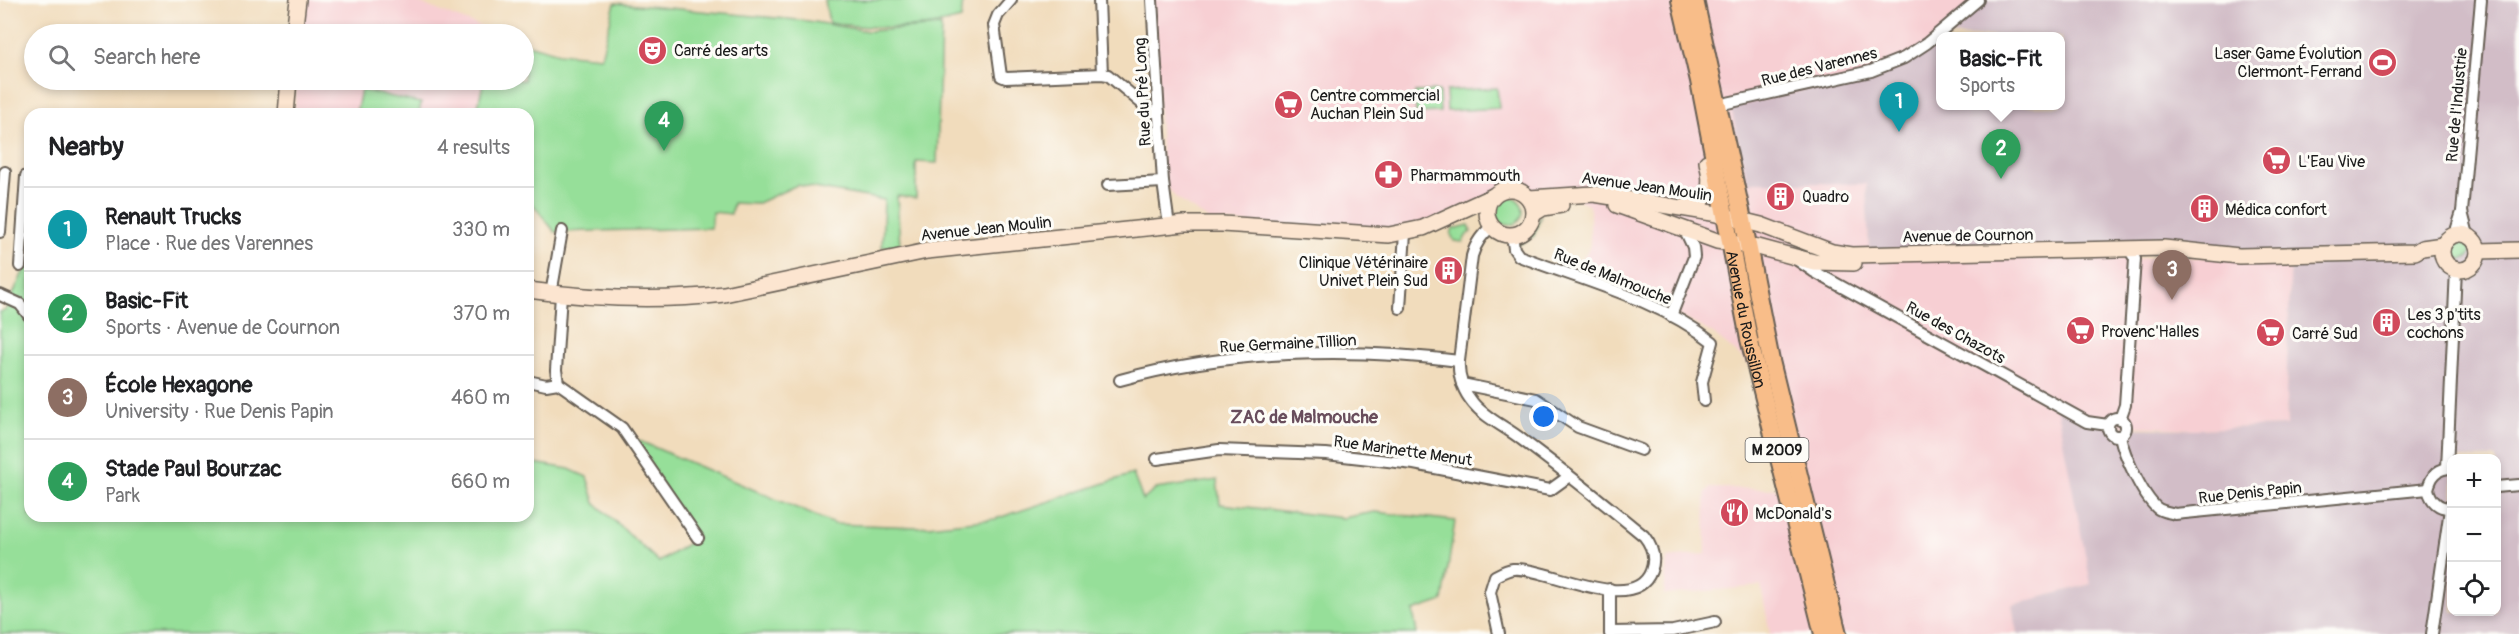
<!DOCTYPE html>
<meta charset="utf-8">
<style>
:root{--surface:#fff;--page:#f2f2f2;--text:#202124;--muted:#757577;--line:#e0e0e0;--accent:#111827}
body{margin:0;font-family:Pangolin,sans-serif;background:var(--page);color:var(--text)}
.controls{position:absolute;right:18px;bottom:18px;display:grid;overflow:hidden;border-radius:12px;box-shadow:0 3px 9px #0003}
.controls button{width:54px;height:54px;display:grid;place-items:center;padding:0;border:0;border-bottom:2px solid var(--line);background:var(--surface);color:var(--text);font:30px sans-serif}
.you{position:absolute;left:1544px;top:417px;width:21px;height:21px;margin:-15px;border:4px solid #fff;border-radius:50%;background:#1a73e8;box-shadow:0 0 0 9px #1a73e833}
.badge{display:grid;place-items:center;width:39px;height:39px;border-radius:50%;background:var(--accent);color:#fff;font-size:20px;font-weight:700}
.pin{position:absolute;translate:-50% -50px;filter:drop-shadow(0 2px 3px #0008)}
.pin::after{content:'';position:absolute;top:32px;width:21px;height:18px;background:inherit;clip-path:polygon(0 0,100% 0,50% 100%)}
.popup{position:absolute;left:1936px;top:32px;width:129px;height:78px;box-sizing:border-box;display:grid;place-content:center;border-radius:12px;background:var(--surface);filter:drop-shadow(0 2px 4px #0005);font-size:20px;white-space:nowrap;color:var(--muted)}
.popup b{font-size:22px;color:var(--text)}
.popup::after{content:'';position:absolute;left:50%;top:100%;margin-left:-12px;border:12px solid transparent;border-top-color:var(--surface)}
.list{margin:0;padding:0;list-style:none}
h2{display:flex;justify-content:space-between;align-items:center;height:78px;margin:0;padding:0 24px;font-size:26px}
h2 small{font-size:20px;font-weight:400;color:var(--muted)}
.list li{display:grid;grid-template-columns:39px 1fr auto;gap:18px;align-items:center;box-sizing:border-box;height:84px;padding:0 24px;border-top:2px solid var(--line)}
.list b{display:block;font-size:22px;white-space:nowrap}
.list p{margin:0;font-size:20px;white-space:nowrap;color:var(--muted)}
.list em{font-size:20px;font-style:normal;color:var(--muted)}
.icon{flex:none;width:33px;height:33px;fill:none;stroke:currentColor;stroke-width:2;stroke-linecap:round;stroke-linejoin:round}
.map{position:relative;flex:none;width:2519px;height:634px;overflow:hidden}
.search{position:absolute;background:var(--surface);box-shadow:0 3px 9px #0003;left:24px;top:24px;width:510px;height:66px;display:flex;align-items:center;gap:15px;box-sizing:border-box;padding:0 21px;border-radius:33px;color:var(--muted);font-size:22px}
.panel{position:absolute;background:var(--surface);box-shadow:0 3px 9px #0003;left:24px;top:108px;width:510px;height:414px;border-radius:18px}
.map>svg:first-child{display:block}
.built{fill:#f7cfd3}
.industrial{fill:#d2bdc7;fill-rule:evenodd}
.green{fill:#96df99;stroke:#597e5a;stroke-width:1.5}
.lines{fill:none;stroke-linecap:round;stroke-linejoin:round}
.street-casing{stroke:#675f54;stroke-width:14}
.secondary-casing{stroke:#675f54;stroke-width:18}
.primary-casing{stroke:#675f54;stroke-width:20}
.street{stroke:#fff;stroke-width:10}
.secondary{stroke:#fce5d0;stroke-width:15}
.primary{stroke:#f8bd89;stroke-width:16}
.labels{text-anchor:middle;stroke-width:6;stroke-linejoin:round;paint-order:stroke}
.shield{fill:#fdfcf7;stroke:#605f5e;stroke-width:1.5}
.shield-label{font-size:15px;font-weight:bold;fill:#1c1c1c}
.poi-label{font-size:16px;fill:#1c1c1c;stroke:#fdfcf7;text-anchor:start}
.street-label{font-size:16px;fill:#1c1c1c;stroke:#fdfcf7}
.neighbourhood-label{font-size:18px;font-weight:bold;fill:#684d5c;stroke:#fdfcf7}
</style>
<div class="map">
<svg width="2519" height="634" viewBox="0 0 2519 634">
<rect width="100%" height="100%" fill="#fdfcf7"/>
<filter id="ink" filterUnits="userSpaceOnUse"><feTurbulence type="fractalNoise" baseFrequency=".0167" numOctaves="2"/><feDisplacementMap in="SourceGraphic" scale="12" xChannelSelector="R" yChannelSelector="G"/><feConvolveMatrix kernelMatrix="1 2 1 2 8 2 1 2 1" color-interpolation-filters="sRGB"/></filter>
<filter id="wash" filterUnits="userSpaceOnUse"><feTurbulence type="fractalNoise" baseFrequency=".008" numOctaves="4" result="noise"/><feDisplacementMap in="SourceGraphic" scale="24" xChannelSelector="R" yChannelSelector="G"/><feGaussianBlur stdDeviation="1.35" result="paint"/><feColorMatrix in="noise" values="0 0 0 0 0 0 0 0 0 0 0 0 0 0 0 0 0 1.4 0 .05"/><feComposite in="paint" operator="in"/></filter>
<g filter="url(#wash)">
<rect width="100%" height="100%" fill="#f1dcbc"/>
<!-- built -->
<g class="built">
<polygon points="306,0 411,0 495,32 494,34 302,34"/>
<polygon points="1152,0 1985,0 1941,36 1866,184 1869,250 1972,257 2075,260 2291,255 2286,392 2287,426 2195,429 2108,425 2091,584 2012,605 2017,634 1770,634 1761,586 1664,595 1667,558 1706,554 1705,492 1710,488 1793,489 1769,390 1746,361 1712,333 1622,286 1576,271 1590,246 1590,205 1568,194 1526,195 1515,189 1504,189 1405,233 1210,221 1176,198 1163,182"/>
<polygon points="297,80 483,80 475,114 294,114"/>
</g>
<!-- industrial -->
<path class="industrial" d="M1985 0H2519V634H2017L2012 605 2091 584 2056 405 2108 425 2126 428 2195 429 2287 426 2286 392 2291 255 1869 250 1866 184 1748 182 1731 108 1872 74 1941 38V106H2061V36H1943ZM2452 458H2496V612H2452Z"/>
<!-- green -->
<g class="green">
<path d="M825 0H963L961 19C919 31 873 29 829 23Z"/>
<polygon points="615,3 808,21 868,31 941,26 937,163 916,162 916,198 897,196 900,246 882,247 884,200 797,185 756,204 733,203 731,214 713,212 711,228 555,232 528,198 528,114 476,114 484,80 524,80 524,43 559,53 601,57"/>
<polygon points="1497,88 1499,108 1447,111 1446,91"/>
<polygon points="361,90 421,103 419,114 356,114"/>
<polygon points="1439,91 1440,112 1416,113 1415,92"/>
<circle cx="1509" cy="211" r="14"/>
<polygon points="1541,215 1534,236 1518,245 1518,240 1532,229"/>
<polygon points="1469,225 1471,232 1466,236 1463,242 1454,241 1451,234 1453,229"/>
<circle cx="2462" cy="250" r="9"/>
<polygon points="30,260 30,516 528,516 528,462 569,469 587,477 595,503 659,562 697,538 630,437 834,524 918,527 995,519 1133,474 1143,500 1156,489 1217,480 1220,504 1343,518 1375,512 1455,521 1443,601 1413,611 1417,634 0,634 0,312 6,310 28,261"/>
</g>
</g>
<g filter="url(#ink)">
<g class="lines">
<defs>
<g id="street">
<polyline points="1011,0 998,15 994,25 1001,76 1006,78 1102,74 1108,75 1152,112 1159,112"/>
<polyline points="1099,0 1102,74"/>
<polyline points="1152,0 1163,182 1169,226"/>
<polyline points="1718,105 1871,71 1904,58 1927,43 1978,0"/>
<polyline points="1108,185 1163,182"/>
<polyline points="2462,212 2468,235"/>
<path d="M1492 226C1482 235 1476 242 1472 256L1459 361C1458 377 1463 391 1473 403 1485 418 1506 427 1521 439 1563 470 1604 503 1644 536 1652 546 1656 558 1651 571 1634 617 1546 566 1513 569 1506 570 1501 573 1495 576L1490 592 1499 634"/>
<polyline points="0,232 5,172"/>
<polyline points="2455,234 2462,212 2481,0"/>
<path d="M1512 235 1514 249 1519 256C1584 281 1658 299 1713 342L1702 382 1704 401"/>
<polyline points="1797,260 1813,271 2087,422 2108,425"/>
<polyline points="20,266 26,176"/>
<polyline points="551,294 562,231"/>
<polyline points="0,295 20,304 30,317"/>
<polyline points="561,295 556,370 558,383 622,428 698,538"/>
<polyline points="1400,308 1405,233"/>
<polyline points="1671,316 1694,257 1693,247 1685,230"/>
<path d="M1120 380C1228 350 1348 347 1459 361"/>
<polyline points="528,381 546,385 558,383"/>
<polyline points="1462,384 1536,399 1578,427 1641,450"/>
<circle cx="2117" cy="427" r="9"/>
<polyline points="2120,419 2125,405 2135,259 2129,249"/>
<path d="M2120 436C2124 455 2142 495 2157 508 2162 512 2169 512 2175 514L2428 489"/>
<polyline points="1157,459 1219,450 1326,454 1414,464 1550,490 1568,477"/>
<polyline points="2447,468 2456,269"/>
<path d="M2452 468C2437 468 2431 476 2428 489 2431 501 2438 509 2452 508"/>
<polyline points="2496,487 2519,485"/>
<polyline points="1610,632 1673,631 1715,622"/>
<polyline points="1610,634 1610,589"/>
<polyline points="2432,634 2450,509"/>
</g>
<g id="secondary">
<polyline points="294,34 298,0"/>
<polyline points="286,114 289,80"/>
<circle cx="1510" cy="212" r="23"/>
<polyline points="1529,198 1594,194 1712,213 1761,225 1832,252 1851,255 2164,248 2239,256 2415,252 2422,248 2443,245"/>
<polyline points="1617,205 1717,241 1758,247 1814,262 1854,263"/>
<path d="M1685 207C1711 202 1713 186 1707 162"/>
<polyline points="1533,214 1543,208 1561,205"/>
<circle cx="2460" cy="252" r="18"/>
<polyline points="2478,251 2519,250"/>
<path d="M528 290C594 299 658 302 724 294L927 251 1184 224H1222L1389 235 1423 228 1493 196"/>
</g>
<g id="primary">
<path id="s1" d="M1680 0 1699 81 1749 339 1823 634"/>
<polyline points="1695,0 1743,220 1771,361 1838,634"/>
</g>
</defs>
<!-- street casing -->
<use href="#street" class="street-casing"/>
<!-- secondary casing -->
<use href="#secondary" class="secondary-casing"/>
<!-- primary casing -->
<use href="#primary" class="primary-casing"/>
<!-- street -->
<use href="#street" class="street"/>
<!-- secondary -->
<use href="#secondary" class="secondary"/>
<!-- primary -->
<use href="#primary" class="primary"/>
</g>
</g>
<!-- icons -->
<defs>
<symbol id="theatre-disc" viewBox="-11 -11 22 22"><circle r="9.5" fill="#d1495b" stroke="#fdfcf7"/><path d="M-5-5.5Q0-4 5-5.5V0Q5 5 0 6Q-5 5-5 0ZM-3.3-2.5H-1v1.5H-3.3ZM1-2.5H3.3v1.5H1ZM-2.8 1Q0 5.5 2.8 1Z" fill="#fff"/></symbol>
<symbol id="stadium-disc" viewBox="-11 -11 22 22"><circle r="9.5" fill="#d1495b" stroke="#fdfcf7"/><path d="M0-5a6.5 5 0 1 0 0 10a6.5 5 0 1 0 0-10ZM-3.5-1.8h7v3.6h-7Z" fill="#fff"/></symbol>
<symbol id="supermarket-disc" viewBox="-11 -11 22 22"><circle r="9.5" fill="#d1495b" stroke="#fdfcf7"/><path d="M-6-5.5h2.5l.6 2H6L4.5 2H-2.5L-4.4-4H-6ZM-1.5 3.2a1.3 1.3 0 1 0 .1 0ZM3 3.2a1.3 1.3 0 1 0 .1 0Z" fill="#fff"/></symbol>
<symbol id="pharmacy-disc" viewBox="-11 -11 22 22"><circle r="9.5" fill="#d1495b" stroke="#fdfcf7"/><path d="M-2-6h4v4h4v4h-4v4h-4v-4h-4v-4h4Z" fill="#fff"/></symbol>
<symbol id="building-disc" viewBox="-11 -11 22 22"><circle r="9.5" fill="#d1495b" stroke="#fdfcf7"/><path d="M-4-6H4V6H1V3H-1V6H-4ZM-2.5-4.3h1.7v1.8h-1.7ZM.8-4.3h1.7v1.8H.8ZM-2.5-1h1.7V.8h-1.7ZM.8-1h1.7V.8H.8Z" fill="#fff"/></symbol>
<symbol id="restaurant-disc" viewBox="-11 -11 22 22"><circle r="9.5" fill="#d1495b" stroke="#fdfcf7"/><path d="M-5-6h1v4h1v-4h1v4h1v-4h1v5L-1.5 .5V6h-2V.5L-5-1ZM5-6V6H3V1.5H1.5Q1.5-4 5-6Z" fill="#fff"/></symbol>
</defs>
<g fill-rule="evenodd">
<use href="#theatre-disc" x="636" y="34" width="33" height="33"/>
<use href="#stadium-disc" x="2366" y="46" width="33" height="33"/>
<use href="#supermarket-disc" x="1272" y="88" width="33" height="33"/>
<use href="#supermarket-disc" x="2260" y="144" width="33" height="33"/>
<use href="#pharmacy-disc" x="1372" y="158" width="33" height="33"/>
<use href="#building-disc" x="1764" y="180" width="33" height="33"/>
<use href="#building-disc" x="2188" y="192" width="33" height="33"/>
<use href="#building-disc" x="1432" y="254" width="33" height="33"/>
<use href="#building-disc" x="2370" y="306" width="33" height="33"/>
<use href="#supermarket-disc" x="2064" y="314" width="33" height="33"/>
<use href="#supermarket-disc" x="2254" y="316" width="33" height="33"/>
<use href="#restaurant-disc" x="1718" y="496" width="33" height="33"/>
</g>
<g class="labels">
<!-- shield labels -->
<rect class="shield" x="1745.5" y="438" width="63" height="24" rx="4.5"/>
<g class="shield-label">
<text x="1777" y="455">M 2009</text>
</g>
<!-- poi labels -->
<g class="poi-label">
<text x="674" y="56">Carré des arts</text>
<text x="2362" y="59" text-anchor="end">Laser Game Évolution<tspan x="2362" dy="18">Clermont-Ferrand</tspan></text>
<text x="1310" y="101">Centre commercial<tspan x="1310" dy="18">Auchan Plein Sud</tspan></text>
<text x="2298" y="167">L'Eau Vive</text>
<text x="1410" y="181">Pharmammouth</text>
<text x="1802" y="202">Quadro</text>
<text x="2225" y="215">Médica confort</text>
<text x="1428" y="268" text-anchor="end">Clinique Vétérinaire<tspan x="1428" dy="18">Univet Plein Sud</tspan></text>
<text x="2407" y="320">Les 3 p'tits<tspan x="2407" dy="18">cochons</tspan></text>
<text x="2101" y="337">Provenc'Halles</text>
<text x="2292" y="339">Carré Sud</text>
<text x="1755" y="519">McDonald's</text>
</g>
<!-- street labels -->
<g class="street-label">
<text transform="translate(1819 66) rotate(-14)" y="6">Rue des Varennes</text>
<text transform="translate(1142 92) rotate(-93)" y="6">Rue du Pré Long</text>
<text transform="translate(2456 105) rotate(-85)" y="6">Rue de l'Industrie</text>
<text transform="translate(1647 186) rotate(8)" y="6">Avenue Jean Moulin</text>
<text transform="translate(986 228) rotate(-6)" y="6">Avenue Jean Moulin</text>
<text transform="translate(1968 235) rotate(-1)" y="6">Avenue de Cournon</text>
<text transform="translate(1613 276) rotate(22)" y="6">Rue de Malmouche</text>
<text dy="6" stroke="none"><textPath href="#s1" startOffset="326">Avenue du Roussillon</textPath></text>
<text transform="translate(1956 332) rotate(29)" y="6">Rue des Chazots</text>
<text transform="translate(1288 343) rotate(-3)" y="6">Rue Germaine Tillion</text>
<text transform="translate(1403 450) rotate(8)" y="6">Rue Marinette Menut</text>
<text transform="translate(2250 492) rotate(-6)" y="6">Rue Denis Papin</text>
</g>
<!-- neighbourhood labels -->
<g class="neighbourhood-label">
<text x="1304" y="423">ZAC de Malmouche</text>
</g>
</g>
</svg>
<div class="controls">
<button>+</button>
<button>−</button>
<button><svg class="icon" aria-label="locate" viewBox="0 0 24 24"><circle cx="12" cy="12" r="6"/><path d="M12 2v4M12 18v4M2 12h4M18 12h4"/></svg></button>
</div>
<div class="you"></div>
<div class="pin badge" style="left:1899px;top:132px;background:#0f9aa8">1</div>
<div class="pin badge" style="left:2001px;top:179px;background:#2e9e5b">2</div>
<div class="popup"><b>Basic-Fit</b>Sports</div>
<div class="pin badge" style="left:2172px;top:300px;background:#8d6e63">3</div>
<div class="pin badge" style="left:664px;top:151px;background:#2e9e5b">4</div>
<div class="search"><svg class="icon" aria-label="search" viewBox="0 0 24 24"><circle cx="10" cy="10" r="6"/><path d="M15 15l6 6"/></svg>Search here</div>
<section class="panel">
<h2>Nearby<small>4 results</small></h2>
<ul class="list">
<li><span class="badge" style="background:#0f9aa8">1</span><div><b>Renault Trucks</b><p>Place · Rue des Varennes</p></div><em>330 m</em></li>
<li><span class="badge" style="background:#2e9e5b">2</span><div><b>Basic-Fit</b><p>Sports · Avenue de Cournon</p></div><em>370 m</em></li>
<li><span class="badge" style="background:#8d6e63">3</span><div><b>École Hexagone</b><p>University · Rue Denis Papin</p></div><em>460 m</em></li>
<li><span class="badge" style="background:#2e9e5b">4</span><div><b>Stade Paul Bourzac</b><p>Park</p></div><em>660 m</em></li>
</ul>
</section>
</div>
